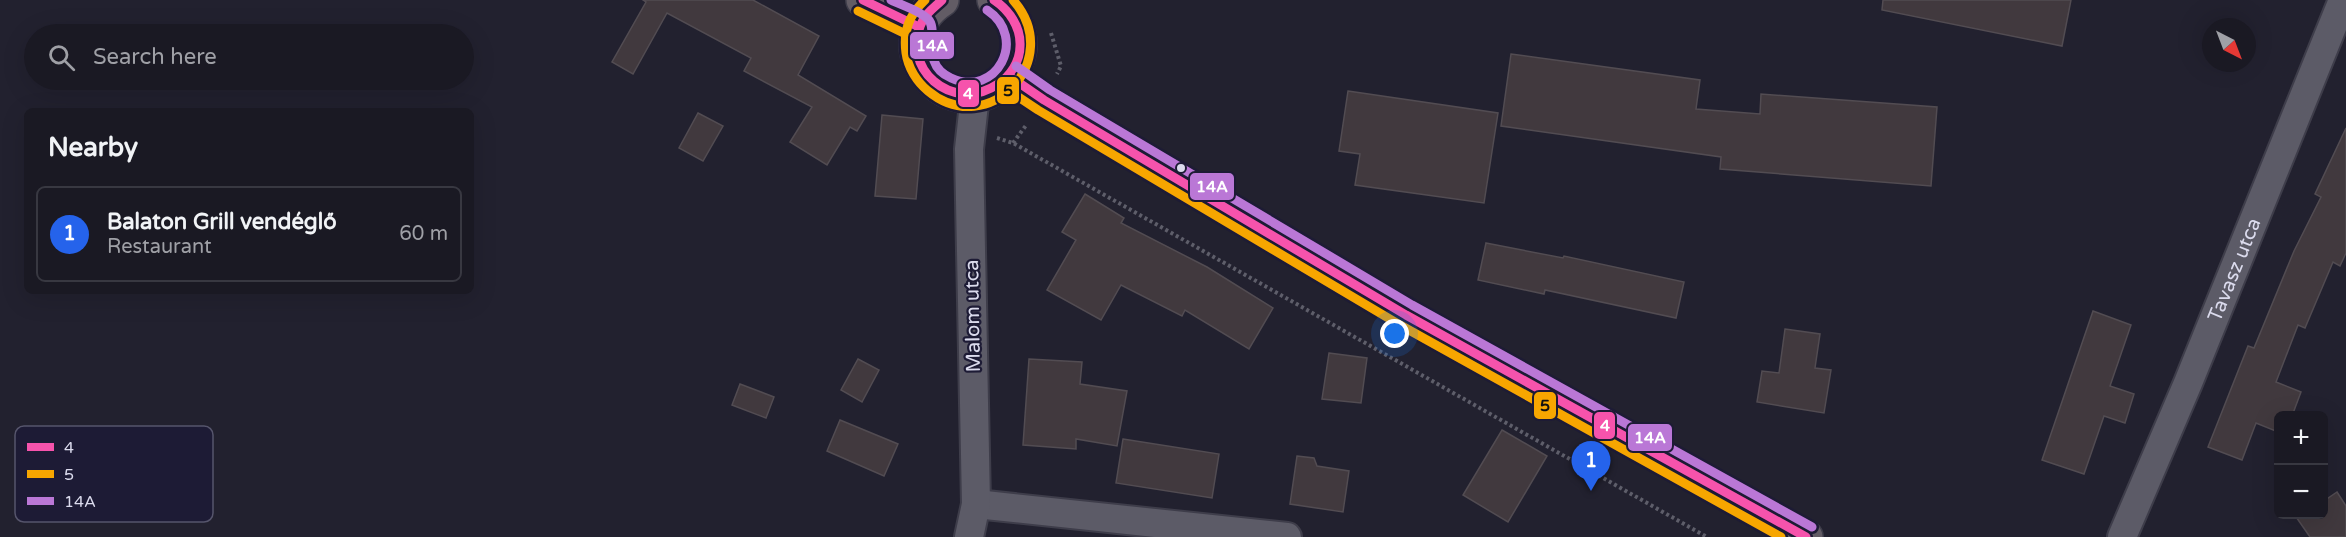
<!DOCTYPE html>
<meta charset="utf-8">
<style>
:root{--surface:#1a1923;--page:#23222b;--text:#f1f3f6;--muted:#9fa0a6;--line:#383841;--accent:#2563eb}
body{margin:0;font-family:"Varela Round",sans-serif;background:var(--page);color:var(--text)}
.controls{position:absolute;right:18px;bottom:18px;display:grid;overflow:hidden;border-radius:9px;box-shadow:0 6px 24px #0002}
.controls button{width:54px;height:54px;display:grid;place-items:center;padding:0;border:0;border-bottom:2px solid var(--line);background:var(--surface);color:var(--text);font:30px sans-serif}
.compass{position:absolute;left:2202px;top:18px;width:54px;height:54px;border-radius:50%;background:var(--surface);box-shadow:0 6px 24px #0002;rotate:138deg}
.you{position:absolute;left:1395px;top:334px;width:21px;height:21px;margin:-15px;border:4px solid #fff;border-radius:50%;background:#1a73e8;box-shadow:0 0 0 9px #1a73e833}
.badge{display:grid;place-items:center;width:39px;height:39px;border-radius:50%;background:var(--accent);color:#fff;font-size:20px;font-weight:700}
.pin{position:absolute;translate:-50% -50px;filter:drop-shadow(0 2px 3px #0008)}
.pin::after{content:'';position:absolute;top:32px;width:21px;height:18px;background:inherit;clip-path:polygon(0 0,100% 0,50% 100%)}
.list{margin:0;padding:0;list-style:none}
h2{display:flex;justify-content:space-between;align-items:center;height:78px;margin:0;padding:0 24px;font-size:26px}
h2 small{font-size:20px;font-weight:400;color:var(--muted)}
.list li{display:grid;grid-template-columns:39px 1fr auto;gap:18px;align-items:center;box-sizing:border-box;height:96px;margin:0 12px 12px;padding:0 12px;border:2px solid var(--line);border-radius:9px}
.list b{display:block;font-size:22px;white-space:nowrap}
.list p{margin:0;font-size:20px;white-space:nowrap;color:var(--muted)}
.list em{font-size:20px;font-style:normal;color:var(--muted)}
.icon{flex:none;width:33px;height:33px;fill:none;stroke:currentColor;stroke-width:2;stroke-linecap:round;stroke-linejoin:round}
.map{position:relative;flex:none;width:2346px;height:537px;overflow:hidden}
.search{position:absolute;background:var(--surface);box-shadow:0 6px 24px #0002;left:24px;top:24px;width:450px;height:66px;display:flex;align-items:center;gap:15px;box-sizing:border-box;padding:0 21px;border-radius:33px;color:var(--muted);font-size:22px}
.panel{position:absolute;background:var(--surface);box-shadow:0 6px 24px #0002;left:24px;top:108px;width:450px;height:186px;border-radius:9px}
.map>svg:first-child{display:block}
.building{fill:#41393e;stroke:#524c52;stroke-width:1.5}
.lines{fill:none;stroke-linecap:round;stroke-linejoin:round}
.minor-casing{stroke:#3e3d4a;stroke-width:32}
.primary-casing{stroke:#3e3d4a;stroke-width:36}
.path{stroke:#5e5e6a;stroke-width:4;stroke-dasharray:3 3;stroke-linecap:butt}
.minor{stroke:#5c5b67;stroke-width:28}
.primary{stroke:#625c65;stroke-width:33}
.bus-1-casing{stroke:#1d1b35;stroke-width:14}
.bus-2-casing{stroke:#1d1b35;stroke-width:14}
.bus-3-casing{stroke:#1d1b35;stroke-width:14}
.bus-1{stroke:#f653ac;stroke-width:9}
.bus-2{stroke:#f7a600;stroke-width:9}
.bus-3{stroke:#ba77d6;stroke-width:9}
.bus-dot{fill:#dbdbed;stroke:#1d1b35;stroke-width:2}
.labels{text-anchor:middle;stroke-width:4.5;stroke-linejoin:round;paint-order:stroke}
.street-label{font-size:20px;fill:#dbdbed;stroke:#1d1b35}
.key{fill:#1d1b35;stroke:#56556c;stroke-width:1.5}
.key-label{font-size:16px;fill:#dbdbed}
.line-badge{stroke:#1d1b35;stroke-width:2}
.badge-label{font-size:16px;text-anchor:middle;font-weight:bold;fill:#fff}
.pale-badge-label{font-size:16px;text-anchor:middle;font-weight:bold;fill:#111}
</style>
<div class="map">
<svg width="2346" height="537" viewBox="0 0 2346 537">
<rect width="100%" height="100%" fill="#22212f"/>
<!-- building -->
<g class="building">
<polygon points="643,0 753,0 819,36 798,75 866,116 857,131 850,127 827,165 790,142 812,107 744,71 751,58 667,13 633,74 612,62 646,2"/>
<polygon points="1883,0 2071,0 2062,46 1882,10"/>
<polygon points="1511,54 1700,80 1696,109 1760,114 1761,94 1937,107 1931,186 1720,169 1721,157 1501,126"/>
<polygon points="1348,91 1498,113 1484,203 1355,185 1360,154 1339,151"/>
<polygon points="698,113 723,126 703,161 679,148"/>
<polygon points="882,115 923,119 916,199 875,196"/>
<polygon points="2346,128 2346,253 2340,266 2333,262 2305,328 2298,325 2276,382 2301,392 2292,416 2278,416 2278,432 2256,423 2242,460 2208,447 2248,346 2254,348 2294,251 2321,197 2315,194"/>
<polygon points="1085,194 1124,218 1121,223 1207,267 1273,308 1249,349 1185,310 1182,316 1121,285 1101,320 1047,290 1076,240 1062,232"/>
<polygon points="1486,243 1563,258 1564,256 1684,282 1676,318 1545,290 1544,294 1478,280"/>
<polygon points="2093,311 2131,325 2110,386 2134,394 2125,423 2104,416 2084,474 2042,460"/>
<polygon points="1785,329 1820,334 1815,368 1831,370 1824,413 1757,402 1762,371 1779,373"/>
<polygon points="1329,353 1367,358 1361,403 1322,399"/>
<polygon points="858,359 879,370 862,402 841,390"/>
<polygon points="1029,359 1082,362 1080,384 1127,391 1117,446 1076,439 1076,449 1023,445"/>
<polygon points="740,384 774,397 766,418 732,405"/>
<polygon points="840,420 898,444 884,476 827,451"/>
<polygon points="1502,430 1547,456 1508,522 1463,495"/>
<polygon points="1123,439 1219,454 1212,498 1116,483"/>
<polygon points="1297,456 1314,458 1317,466 1349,471 1343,512 1290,504"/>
<polygon points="2337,492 2346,506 2346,537 2310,537 2294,514 2324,514 2324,501"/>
</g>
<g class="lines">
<defs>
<g id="minor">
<polyline points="976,504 1287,537"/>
<polyline points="969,537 976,504 969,149 975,95"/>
<path id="s1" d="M2122 537 2188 383 2343 0"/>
</g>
<g id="primary">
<polyline points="863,0 919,27"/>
<path d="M942 0C875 44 953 133 1005 79 1013 71 1019 58 1020 46 1020 27 1010 9 994 0"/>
<polyline points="1009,76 1044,100 1406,315 1806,537"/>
</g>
</defs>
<!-- minor casing -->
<use href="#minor" class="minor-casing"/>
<!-- primary casing -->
<use href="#primary" class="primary-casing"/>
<!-- path -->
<g class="path">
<polyline points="1051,33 1061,66 1057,74"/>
<polyline points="997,138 1013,143 1707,537"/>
<polyline points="1013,143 1027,124"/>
</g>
<!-- minor -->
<use href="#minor" class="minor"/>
<!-- primary -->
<use href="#primary" class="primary"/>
<defs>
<g id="bus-1">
<polyline points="863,0 919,27"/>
<path d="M942 0C936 6 927 12 923 20 898 67 952 115 998 84 1010 76 1020 62 1020 46 1021 27 1009 10 994 0"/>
<polyline points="1009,76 1044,100 1406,315 1806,537"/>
</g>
<g id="bus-2">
<path d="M925 0C909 15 903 31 906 53 908 68 917 82 928 91 988 141 1066 60 1013 0"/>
<polyline points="858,11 914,38"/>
<polyline points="1002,86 1038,110 1400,325 1781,537"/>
</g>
<g id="bus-3">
<path d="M891 0C901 5 919 10 928 19 940 31 919 64 951 78 996 99 1029 38 987 10"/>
<polyline points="1016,66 1050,90 1412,305 1812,527"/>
</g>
</defs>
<!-- bus-1 casing -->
<use href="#bus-1" class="bus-1-casing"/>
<!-- bus-2 casing -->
<use href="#bus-2" class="bus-2-casing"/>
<!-- bus-3 casing -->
<use href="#bus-3" class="bus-3-casing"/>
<!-- bus-1 -->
<use href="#bus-1" class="bus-1"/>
<!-- bus-2 -->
<use href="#bus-2" class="bus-2"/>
<!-- bus-3 -->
<use href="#bus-3" class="bus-3"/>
</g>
<!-- markers -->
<circle class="bus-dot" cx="1181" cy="168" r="5"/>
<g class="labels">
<!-- street labels -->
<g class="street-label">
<text dy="7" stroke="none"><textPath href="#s1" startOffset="290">Tavasz utca</textPath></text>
<text transform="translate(972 316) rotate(-91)" y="7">Malom utca</text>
</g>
</g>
<!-- legend -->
<rect x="15" y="426" width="198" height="96" rx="9" class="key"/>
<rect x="27" y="443" width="27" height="8" fill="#f653ac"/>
<rect x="27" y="470" width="27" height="8" fill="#f7a600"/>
<rect x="27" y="497" width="27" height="8" fill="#ba77d6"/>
<g class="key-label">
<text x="64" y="453">4</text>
<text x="64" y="480">5</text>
<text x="64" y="507">14A</text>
</g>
<g class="line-badge">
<rect x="909" y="31" width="46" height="29" rx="6" fill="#ba77d6"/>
<rect x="996" y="76" width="24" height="29" rx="6" fill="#f7a600"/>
<rect x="957" y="79" width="23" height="29" rx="6" fill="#f653ac"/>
<rect x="1189" y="172" width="46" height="29" rx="6" fill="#ba77d6"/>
<rect x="1533" y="391" width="24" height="29" rx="6" fill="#f7a600"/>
<rect x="1593" y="411" width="23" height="29" rx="6" fill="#f653ac"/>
<rect x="1627" y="423" width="46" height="29" rx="6" fill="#ba77d6"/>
</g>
<g class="badge-label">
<text x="932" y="51">14A</text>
<text x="968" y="99">4</text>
<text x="1212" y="192">14A</text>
<text x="1605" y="431">4</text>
<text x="1650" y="443">14A</text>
</g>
<g class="pale-badge-label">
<text x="1008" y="96">5</text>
<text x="1545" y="411">5</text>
</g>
</svg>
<div class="controls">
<button>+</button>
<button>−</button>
</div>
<svg class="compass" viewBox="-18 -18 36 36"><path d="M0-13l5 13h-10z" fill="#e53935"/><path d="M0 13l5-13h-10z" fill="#9fa0a6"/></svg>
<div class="you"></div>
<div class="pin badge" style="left:1591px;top:491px">1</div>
<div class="search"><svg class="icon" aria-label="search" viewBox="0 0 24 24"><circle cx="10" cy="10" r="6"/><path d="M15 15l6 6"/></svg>Search here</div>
<section class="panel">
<h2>Nearby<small></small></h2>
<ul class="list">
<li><span class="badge">1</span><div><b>Balaton Grill vendéglő</b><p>Restaurant</p></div><em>60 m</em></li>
</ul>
</section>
</div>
